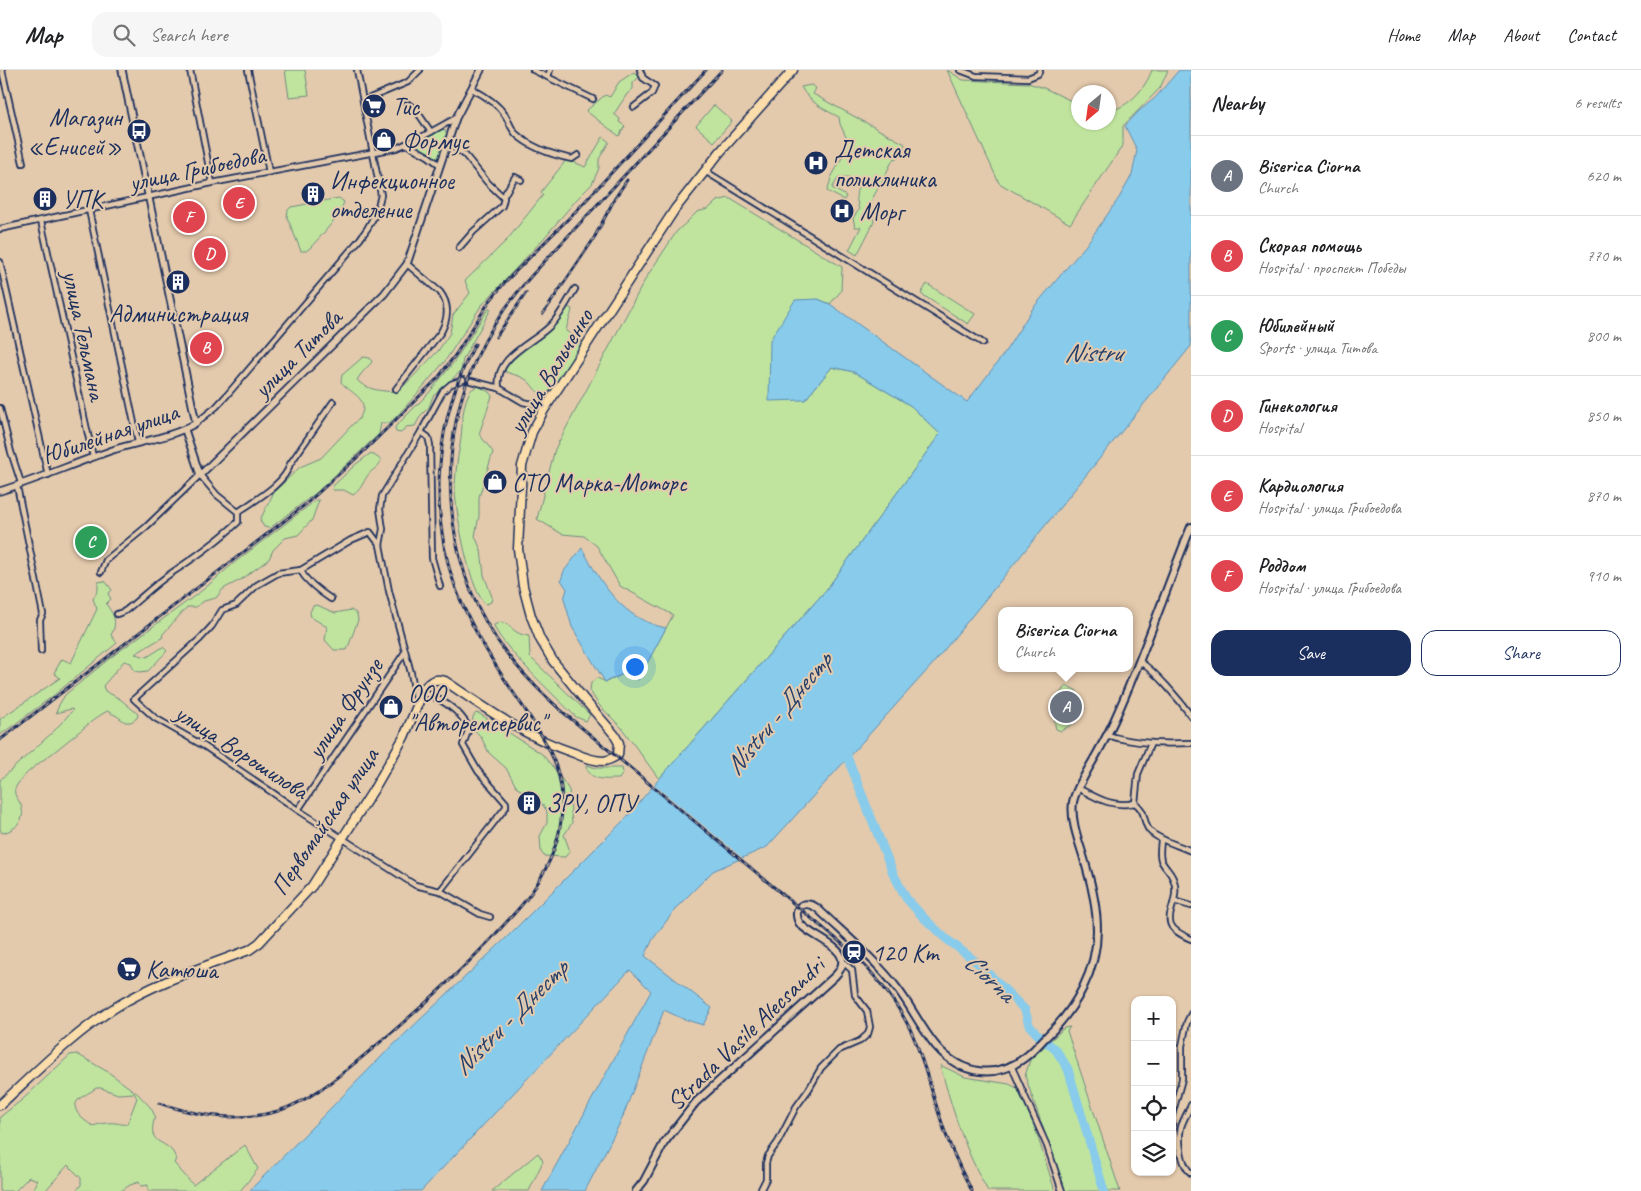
<!DOCTYPE html>
<meta charset="utf-8">
<style>
:root{--surface:#fff;--page:#f6f6f6;--text:#202124;--muted:#757577;--line:#e0e0e0;--accent:#1b2f5e}
body{margin:0;font-family:Caveat,sans-serif;background:var(--page);color:var(--text)}
.controls{position:absolute;right:15px;bottom:15px;display:grid;overflow:hidden;border-radius:10px;box-shadow:0 1px 4px #0004}
.controls button{width:45px;height:45px;display:grid;place-items:center;padding:0;border:0;border-bottom:1px solid var(--line);background:var(--surface);color:var(--text);font:25px sans-serif}
.compass{position:absolute;left:1071px;top:15px;width:45px;height:45px;border-radius:50%;background:var(--surface);box-shadow:0 1px 4px #0004;rotate:209deg}
.you{position:absolute;left:634px;top:596px;width:18px;height:18px;margin:-12px;border:4px solid #fff;border-radius:50%;background:#1a73e8;box-shadow:0 0 0 8px #1a73e833}
.badge{display:grid;place-items:center;width:32px;height:32px;border-radius:50%;background:var(--accent);color:#fff;font-size:16px;font-weight:700}
.pin{position:absolute;translate:-50% -50%;border:2px solid #fff;box-shadow:0 1px 5px #0006}
.popup{position:absolute;left:998px;top:537px;width:135px;height:65px;box-sizing:border-box;display:grid;place-content:center;border-radius:10px;background:var(--surface);filter:drop-shadow(0 1px 4px #0005);font-size:16px;white-space:nowrap;color:var(--muted)}
.popup b{font-size:19px;color:var(--text)}
.popup::after{content:'';position:absolute;left:50%;top:100%;margin-left:-10px;border:10px solid transparent;border-top-color:var(--surface)}
.list{margin:0;padding:0;list-style:none}
h2{display:flex;justify-content:space-between;align-items:center;height:65px;margin:0;padding:0 20px;font-size:21px}
h2 small{font-size:16px;font-weight:400;color:var(--muted)}
.list li{display:grid;grid-template-columns:32px 1fr auto;gap:15px;align-items:center;box-sizing:border-box;height:80px;padding:0 20px;border-top:1px solid var(--line)}
.list b{display:block;font-size:19px;white-space:nowrap}
.list p{margin:0;font-size:16px;white-space:nowrap;color:var(--muted)}
.list em{font-size:16px;font-style:normal;color:var(--muted)}
.actions{display:flex;gap:10px;padding:15px 20px}
.actions a{flex:1;padding:11px 0;border:1px solid var(--accent);border-radius:15px;text-align:center;font-size:18px;color:var(--accent)}
.actions .main{background:var(--accent);color:#fff}
.icon{flex:none;width:28px;height:28px;fill:none;stroke:currentColor;stroke-width:2;stroke-linecap:round;stroke-linejoin:round}
.map{position:relative;flex:none;width:1191px;height:1121px;overflow:hidden}
header{display:flex;align-items:center;gap:30px;box-sizing:border-box;height:70px;padding:0 25px;background:var(--surface);border-bottom:1px solid var(--line)}
header strong{font-size:24px}
nav{display:flex;gap:28px;margin-inline-start:auto;font-size:18px}
.search{width:350px;height:45px;background:var(--page);display:flex;align-items:center;gap:12px;box-sizing:border-box;padding:0 18px;border-radius:15px;color:var(--muted);font-size:19px}
main{display:flex}
aside{flex:1;background:var(--surface)}
.map>svg:first-child{display:block}
.green{fill:#c0e49e;stroke:#6e8a7e;fill-rule:evenodd}
.water{fill:#89cbea;stroke:#5d8db2}
.pier{fill:#e4caac}
.lines{fill:none;stroke-linecap:round;stroke-linejoin:round}
.river{stroke:#89cbea;stroke-width:9}
.minor-casing{stroke:#1b2f5e;stroke-width:8}
.tertiary-casing{stroke:#1b2f5e;stroke-width:9}
.secondary-casing{stroke:#1b2f5e;stroke-width:10}
.primary-casing{stroke:#1b2f5e;stroke-width:11}
.minor{stroke:#e4caac;stroke-width:4.5}
.tertiary{stroke:#e4caac;stroke-width:5.5}
.secondary{stroke:#e4caac;stroke-width:6}
.primary{stroke:#fbddab;stroke-width:8}
.rail-casing{stroke:#1b2f5e;stroke-width:3}
.rail{stroke:#e4caac;stroke-width:1;stroke-dasharray:4;stroke-linecap:butt}
.labels{text-anchor:middle;stroke-width:4;stroke-linejoin:round;paint-order:stroke}
.poi-label{font-size:25px;fill:#1b2f5e;stroke:#e4caac;text-anchor:start}
.street-label{font-size:25px;fill:#1b2f5e;stroke:#e4caac}
.water-label{font-size:26px;font-style:italic;fill:#263f6c;stroke:#e4caac}
</style>
<header>
<strong>Map</strong>
<div class="search"><svg class="icon" aria-label="search" viewBox="0 0 24 24"><circle cx="10" cy="10" r="6"/><path d="M15 15l6 6"/></svg>Search here</div>
<nav><a>Home</a><a>Map</a><a>About</a><a>Contact</a></nav>
</header>
<main>
<div class="map">
<svg width="1191" height="1121" viewBox="0 0 1191 1121">
<rect width="100%" height="100%" fill="#e4caac"/>
<filter id="ink" filterUnits="userSpaceOnUse"><feTurbulence type="fractalNoise" baseFrequency=".02" numOctaves="2"/><feDisplacementMap in="SourceGraphic" scale="10" xChannelSelector="R" yChannelSelector="G"/><feConvolveMatrix kernelMatrix="1 2 1 2 8 2 1 2 1" color-interpolation-filters="sRGB"/></filter>
<g filter="url(#ink)">
<!-- green -->
<g class="green">
<polygon points="285,0 305,0 309,25 289,27"/>
<path d="M947 0 963 10 1028 13 1044 18 1078 34V52H1108L1109 41C1129 37 1145 19 1152 0H1168L1160 18 1123 56V75L1070 154 999 113Z"/>
<polygon points="634,2 639,7 633,13 633,19 627,24 614,44 620,49 619,52 625,56 619,66 586,41 605,25 610,27 619,12"/>
<path d="M811 15 816 18 813 24 905 74 897 89 894 88 869 135 874 152 857 185 849 180 861 157H855L853 148 859 140C856 125 853 122 864 111L856 107 853 111 849 107H839L832 118 846 126 844 130 827 121 832 106 845 82 846 67 840 54 839 47C825 40 809 32 801 17Z"/>
<polygon points="714,35 732,51 714,72 696,56"/>
<polygon points="443,59 446,62 448,66 439,89 436,89 416,74 427,67"/>
<path d="M603 67 609 72 599 89V98L592 114 576 130 544 168 481 236 445 291 416 325 396 347 389 353H381L379 364 317 422 270 458 264 457 260 450 274 422 300 397 321 388 354 353C359 350 360 348 362 343 368 328 349 322 341 312L342 305 363 287 370 288 372 292 361 304 357 310C367 321 384 321 398 322L438 281 450 263 453 245 470 223 465 211 507 170 543 125 541 122 567 89 585 97Z"/>
<path d="M339 128 344 132C340 146 321 166 310 178L306 181H301L287 147 288 140 291 137Z"/>
<polygon points="729,128 842,197 841,221 830,234 818,229 805,330 832,297 854,302 911,336 940,364 826,520 659,709 621,657 599,635 590,621 591,613 597,608 606,612 628,602 638,610 673,545 620,516 597,476 584,466 562,464 537,449 555,379 646,208 677,161 687,152 697,142 708,139 717,131"/>
<polygon points="927,214 975,244 968,254 921,224"/>
<path d="M564 235 572 239C571 247 567 253 566 261L579 269 581 272C575 288 558 320 542 325 536 321 534 318 530 313 524 306 514 305 506 302L503 297 515 282 552 255Z"/>
<polygon points="488,239 491,239 463,289 461,301 433,326 429,337 421,345 415,356 406,357 401,363 396,362 395,357 428,324 454,292"/>
<path d="M478 316 489 322 492 326 479 364 493 382 479 427V446L475 466 481 480 484 505 492 527 491 532 486 534C470 524 456 442 455 421 455 406 457 390 460 375 463 358 461 339 469 323 471 319 474 318 478 316Z"/>
<path d="M371 383 381 390C379 398 372 399 368 405 363 412 361 420 353 425L344 420H332L333 416 355 395Z"/>
<path d="M316 430H319L312 450 298 465 285 468 273 480 269 489 242 509 223 519 216 528 204 531 196 537H187L162 565 163 567 135 584 147 587 163 577 167 581 148 601 139 602 134 600 131 593 124 591 103 616 105 621 120 629 138 644 137 648 131 652H125L117 646 107 641 96 648C82 659 68 671 54 682 41 692 26 701 17 715 10 725 21 730 22 739 25 752 13 761 2 763L0 759V710L54 661 73 640 71 639 56 643 59 635 65 625 110 588 204 519 234 493Z"/>
<path d="M105 511 112 520 108 524 111 529 106 534C114 545 118 552 111 565L117 573 53 626 0 665V649L60 608 54 603 62 589 71 593 97 539 93 529 98 520V512Z"/>
<polygon points="317,535 335,543 351,540 357,544 358,550 347,580 334,580 325,570 327,557 311,547 310,542 313,536"/>
<path d="M501 552C514 556 512 564 529 566L530 587 590 645 586 651 576 647C561 632 497 572 494 555Z"/>
<polygon points="1066,615 1077,621 1076,629 1085,638 1077,651 1061,661 1056,659 1055,655 1054,632"/>
<polygon points="476,643 480,644 542,684 557,702 569,720 572,753 564,765 570,781 565,787 544,786 541,782 540,766 547,753 547,741 542,734 535,727 517,718 506,698 489,683 481,667 472,657 473,647"/>
<path d="M587 695 596 698H622L623 703 619 709C606 709 592 712 586 697Z"/>
<polygon points="1070,957 1067,961 1120,1121 1065,1121 1025,1006 1030,990 1064,958"/>
<path d="M77 984 108 1002 138 1024 151 1038 155 1046C145 1080 169 1066 176 1089L174 1093 193 1115 245 1075 258 1099 240 1121H148V1115L141 1116 139 1112 130 1115 121 1121H76L81 1115V1108L68 1095 45 1121H31L36 1115 37 1110 29 1107 15 1121H0V1047L23 1029 70 985ZM96 1018H101L118 1024 134 1023 137 1028 127 1054C121 1055 120 1053 115 1053 109 1052 99 1054 93 1056 85 1051 68 1040 79 1029 84 1025 91 1022 96 1018Z"/>
<path d="M940 995 965 1007 1009 1014 1017 1018 1034 1055 1055 1121H988C964 1079 953 1041 940 995Z"/>
<polygon points="538,1083 543,1091 529,1121 492,1121"/>
</g>
<!-- water -->
<g class="water">
<path d="M1179 0H1191V276L932 595 767 777 713 801 677 837 653 869 645 886C668 903 689 921 712 938L703 955 683 949 664 940 621 1051 585 1121H542L651 921 630 900 421 1121H249L387 981 505 869 625 749 659 709 826 520 940 364 911 336 854 302 832 297 805 330 769 331 770 270 795 230 818 229 830 234 967 332 1003 285 1033 238 1086 175 1119 128 1132 105 1137 80 1125 56 1139 41 1155 28Z"/>
<path d="M582 478C602 515 622 549 666 558L638 610 628 602 605 612 572 557 564 529 567 519 561 510 564 501Z"/>
</g>
<!-- pier -->
<polygon class="pier" points="652,713 745,790 741,791 650,716"/>
<g class="lines">
<!-- river -->
<polyline class="river" points="844,679 893,803 906,828 923,847 944,867 979,894 1025,940 1029,955 1037,964 1056,980 1068,999 1104,1121"/>
<defs>
<g id="minor">
<polyline points="2,0 23,93"/>
<polyline points="190,0 212,113"/>
<polyline points="248,0 269,102"/>
<polyline points="533,0 593,29"/>
<polyline points="960,0 976,6 1028,8 1038,4 1040,0"/>
<polyline points="548,7 550,0"/>
<path d="M472 19C484 25 497 33 505 45 509 51 511 59 516 64 531 78 553 85 572 89L578 85"/>
<polyline points="363,31 408,12 420,0"/>
<polyline points="408,34 416,40 431,62"/>
<polyline points="634,37 652,23 655,16 643,8 640,0"/>
<polyline points="449,73 465,85 487,112 504,128 502,136 473,162 459,178"/>
<polyline points="406,74 428,86 440,95"/>
<polyline points="705,101 983,273"/>
<polyline points="503,127 515,107 521,110"/>
<polyline points="89,140 138,372"/>
<polyline points="41,151 93,387"/>
<polyline points="0,159 212,113 396,78 418,69 456,48"/>
<polyline points="0,192 48,405"/>
<polyline points="471,311 499,318 523,332 546,337"/>
<path d="M499 318C494 286 533 274 551 255 561 245 568 230 575 219"/>
<path d="M396 319 441 262C448 249 450 235 440 222L407 194"/>
<polyline points="0,338 11,382 21,413"/>
<path d="M196 353 216 337 227 325 360 169C370 156 378 141 381 125L357 0"/>
<polyline points="421,362 428,367 430,375 432,488 440,516"/>
<polyline points="17,416 43,544 40,550 41,581"/>
<path d="M238 442C255 430 285 414 290 394L333 332"/>
<polyline points="380,475 370,462 351,470 301,500 278,503 257,515 236,535 222,540 212,556 200,569 134,629 155,648 204,676 298,740 415,815 440,821 480,844 490,847"/>
<path d="M301 500C303 509 323 524 331 529"/>
<path d="M101 502 106 490 146 457 200 405 217 425 238 442V452C217 472 194 488 170 504 154 515 140 529 125 541L117 544"/>
<path d="M1139 591C1156 602 1179 629 1191 646"/>
<path d="M423 622C442 630 459 639 469 658L463 675 478 701 506 733V737L440 821"/>
<polyline points="417,634 411,603 389,521 380,475 383,459 380,439 382,426 421,362 443,321 451,314 463,310"/>
<path d="M1107 665C1135 674 1162 674 1191 673"/>
<path d="M1151 673 1138 704 1135 733C1147 742 1142 750 1149 760 1157 770 1179 775 1191 781"/>
<path d="M1078 718C1097 728 1112 738 1135 733"/>
<polyline points="298,740 405,582"/>
<path d="M1161 769C1161 776 1158 786 1162 792 1167 801 1173 803 1175 815 1179 841 1152 853 1191 869"/>
<polyline points="1174,831 1191,836"/>
<polyline points="1011,995 1047,1076 1062,1121"/>
<path d="M1191 1035C1188 1042 1183 1050 1181 1057 1178 1069 1181 1096 1191 1103"/>
<polyline points="1172,1045 1182,1009 1182,976 1187,952 1191,944"/>
<polyline points="1172,1053 1180,1083"/>
<polyline points="760,1121 766,1109 766,1093 768,1086 778,1072 796,1037 809,1019 821,998 839,980 860,971 868,964 870,957 867,941 855,925 852,900 843,892"/>
</g>
<g id="tertiary">
<polyline points="185,360 200,405 384,224 407,194 456,48 481,0"/>
<path d="M0 421C39 409 77 392 116 379 142 371 173 367 196 353L122 0"/>
</g>
<path id="secondary" d="M636 1121 644 1111 664 1073 696 1032 835 906C860 880 815 870 800 854 791 839 803 828 817 838 844 864 874 888 897 918 911 936 921 958 936 976 961 1005 997 1011 1028 985 1034 980 1040 973 1046 967 1075 940 1097 901 1097 860 1097 839 1092 816 1086 796 1081 776 1070 753 1073 732 1075 721 1082 711 1087 701 1097 684 1106 668 1114 651 1143 588 1165 521 1191 457"/>
<path id="primary" d="M0 1035C36 1002 74 963 116 937 156 912 204 897 249 880L259 873 312 816 374 719 404 667 425 617C431 610 437 608 445 611 486 639 526 667 574 683 583 687 594 691 604 691 610 690 613 688 618 685L619 673 614 664 583 628 553 591 540 569 531 546 523 516 518 479 522 396 532 362 544 340 675 139 720 82 793 0"/>
</defs>
<!-- minor casing -->
<use href="#minor" class="minor-casing"/>
<!-- tertiary casing -->
<use href="#tertiary" class="tertiary-casing"/>
<!-- secondary casing -->
<use href="#secondary" class="secondary-casing"/>
<!-- primary casing -->
<use href="#primary" class="primary-casing"/>
<!-- minor -->
<use href="#minor" class="minor"/>
<!-- tertiary -->
<use href="#tertiary" class="tertiary"/>
<!-- secondary -->
<use href="#secondary" class="secondary"/>
<!-- primary -->
<use href="#primary" class="primary"/>
<defs>
<g id="rail">
<path d="M722 0 532 205C510 230 490 257 477 287 436 376 442 488 497 570 516 598 539 621 564 643L840 872C869 897 894 926 911 961 923 988 930 1016 939 1044 947 1071 959 1097 972 1121"/>
<polyline points="543,244 593,170 615,128 627,110"/>
<polyline points="496,267 526,223"/>
<polyline points="0,670 306,434 361,384 438,308 456,284 489,232 505,212 578,139 706,0"/>
<path d="M159 1033C197 1046 238 1053 278 1041 312 1030 339 1006 366 984 410 948 451 911 490 870 508 850 527 832 540 809 555 784 563 757 562 729 561 685 532 651 509 616 489 586 469 553 456 519 427 440 436 347 475 274"/>
</g>
</defs>
<!-- rail casing -->
<use href="#rail" class="rail-casing"/>
<!-- rail -->
<use href="#rail" class="rail"/>
</g>
</g>
<!-- icons -->
<defs>
<symbol id="supermarket-disc" viewBox="-11 -11 22 22"><circle r="9.5" fill="#1b2f5e" stroke="#e4caac"/><path d="M-6-5.5h2.5l.6 2H6L4.5 2H-2.5L-4.4-4H-6ZM-1.5 3.2a1.3 1.3 0 1 0 .1 0ZM3 3.2a1.3 1.3 0 1 0 .1 0Z" fill="#fff"/></symbol>
<symbol id="bus-disc" viewBox="-11 -11 22 22"><circle r="9.5" fill="#1b2f5e" stroke="#e4caac"/><path d="M-5-6H5V4H4V6H2V4H-2V6H-4V4H-5ZM-3.5-4V0h7V-4ZM-3.5 1.2v1.5H-2V1.2ZM2 1.2v1.5H3.5V1.2Z" fill="#fff"/></symbol>
<symbol id="shop-disc" viewBox="-11 -11 22 22"><circle r="9.5" fill="#1b2f5e" stroke="#e4caac"/><path d="M-5-2.5h2.3a2.7 3.5 0 0 1 5.4 0H5L5.5 6h-11ZM-1.5-2.5h3a1.5 2.3 0 0 0-3 0Z" fill="#fff"/></symbol>
<symbol id="hospital-disc" viewBox="-11 -11 22 22"><circle r="9.5" fill="#1b2f5e" stroke="#e4caac"/><path d="M-5-5h3v3.5h4V-5h3V5h-3V1.5h-4V5h-3Z" fill="#fff"/></symbol>
<symbol id="building-disc" viewBox="-11 -11 22 22"><circle r="9.5" fill="#1b2f5e" stroke="#e4caac"/><path d="M-4-6H4V6H1V3H-1V6H-4ZM-2.5-4.3h1.7v1.8h-1.7ZM.8-4.3h1.7v1.8H.8ZM-2.5-1h1.7V.8h-1.7ZM.8-1h1.7V.8H.8Z" fill="#fff"/></symbol>
<symbol id="station-disc" viewBox="-11 -11 22 22"><circle r="9.5" fill="#1b2f5e" stroke="#e4caac"/><path d="M-3-6H3Q5-6 5-4V2Q5 4 3 4L4.5 6H3L1.5 4h-3L-3 6H-4.5L-3 4Q-5 4-5 2V-4Q-5-6-3-6ZM-3.5-4v3h7v-3ZM-3.5 1v1.5H-2V1ZM2 1v1.5H3.5V1Z" fill="#fff"/></symbol>
</defs>
<g fill-rule="evenodd">
<use href="#supermarket-disc" x="360" y="22" width="28" height="28"/>
<use href="#bus-disc" x="125" y="47" width="28" height="28"/>
<use href="#shop-disc" x="370" y="56" width="28" height="28"/>
<use href="#hospital-disc" x="802" y="79" width="28" height="28"/>
<use href="#building-disc" x="299" y="110" width="28" height="28"/>
<use href="#building-disc" x="31" y="115" width="28" height="28"/>
<use href="#hospital-disc" x="828" y="127" width="28" height="28"/>
<use href="#building-disc" x="164" y="198" width="28" height="28"/>
<use href="#shop-disc" x="481" y="398" width="28" height="28"/>
<use href="#shop-disc" x="377" y="623" width="28" height="28"/>
<use href="#building-disc" x="515" y="719" width="28" height="28"/>
<use href="#station-disc" x="840" y="868" width="28" height="28"/>
<use href="#supermarket-disc" x="115" y="885" width="28" height="28"/>
</g>
<g class="labels">
<!-- poi labels -->
<g class="poi-label">
<text x="392" y="45">Тис</text>
<text x="122" y="56" text-anchor="end">Магазин<tspan x="122" dy="29">«Енисей»</tspan></text>
<text x="402" y="79">Формус</text>
<text x="834" y="88">Детская<tspan x="834" dy="29">поликлиника</tspan></text>
<text x="330" y="119">Инфекционное<tspan x="330" dy="29">отделение</tspan></text>
<text x="62" y="138">УПК</text>
<text x="860" y="150">Морг</text>
<text x="178" y="252" text-anchor="middle">Администрация</text>
<text x="512" y="421">СТО Марка-Моторс</text>
<text x="408" y="632">ООО<tspan x="408" dy="29">"Авторемсервис"</tspan></text>
<text x="546" y="742">ЗРУ, ОПУ</text>
<text x="872" y="891">120 Km</text>
<text x="146" y="908">Катюша</text>
</g>
<!-- street labels -->
<g class="street-label">
<text transform="translate(197 98) rotate(-12)" y="9">улица Грибоедова</text>
<text transform="translate(85 265) rotate(78)" y="9">улица Тельмана</text>
<text transform="translate(297 283) rotate(-45)" y="9">улица Титова</text>
<text transform="translate(550 301) rotate(-59)" y="9">улица Вальченко</text>
<text transform="translate(110 363) rotate(-19)" y="9">Юбилейная улица</text>
<text transform="translate(344 638) rotate(-56)" y="9">улица Фрунзе</text>
<text transform="translate(242 681) rotate(33)" y="9">улица Ворошилова</text>
<text transform="translate(324 751) rotate(-56)" y="9">Первомайская улица</text>
<text transform="translate(745 963) rotate(-44)" y="9">Strada Vasile Alecsandri</text>
</g>
<!-- water labels -->
<g class="water-label">
<text x="1093" y="291">Nistru</text>
<text transform="translate(778 643) rotate(-50)" y="9">Nistru - Днестр</text>
<text transform="translate(990 907) rotate(43)" y="9">Ciorna</text>
<text transform="translate(510 947) rotate(-45)" y="9">Nistru - Днестр</text>
</g>
</g>
</svg>
<div class="controls">
<button>+</button>
<button>−</button>
<button><svg class="icon" aria-label="locate" viewBox="0 0 24 24"><circle cx="12" cy="12" r="6"/><path d="M12 2v4M12 18v4M2 12h4M18 12h4"/></svg></button>
<button><svg class="icon" aria-label="layers" viewBox="0 0 24 24"><path d="M12 4l9 5-9 5-9-5zM3 14l9 5 9-5"/></svg></button>
</div>
<svg class="compass" viewBox="-18 -18 36 36"><path d="M0-13l5 13h-10z" fill="#e53935"/><path d="M0 13l5-13h-10z" fill="#757577"/></svg>
<div class="you"></div>
<div class="pin badge" style="left:1066px;top:637px;background:#6b7280">A</div>
<div class="popup"><b>Biserica Ciorna</b>Church</div>
<div class="pin badge" style="left:206px;top:278px;background:#e0444e">B</div>
<div class="pin badge" style="left:91px;top:472px;background:#2e9e5b">C</div>
<div class="pin badge" style="left:210px;top:184px;background:#e0444e">D</div>
<div class="pin badge" style="left:239px;top:133px;background:#e0444e">E</div>
<div class="pin badge" style="left:189px;top:147px;background:#e0444e">F</div>
</div>
<aside>
<h2>Nearby<small>6 results</small></h2>
<ul class="list">
<li><span class="badge" style="background:#6b7280">A</span><div><b>Biserica Ciorna</b><p>Church</p></div><em>620 m</em></li>
<li><span class="badge" style="background:#e0444e">B</span><div><b>Скорая помощь</b><p>Hospital · проспект Победы</p></div><em>770 m</em></li>
<li><span class="badge" style="background:#2e9e5b">C</span><div><b>Юбилейный</b><p>Sports · улица Титова</p></div><em>800 m</em></li>
<li><span class="badge" style="background:#e0444e">D</span><div><b>Гинекология</b><p>Hospital</p></div><em>850 m</em></li>
<li><span class="badge" style="background:#e0444e">E</span><div><b>Кардиология</b><p>Hospital · улица Грибоедова</p></div><em>870 m</em></li>
<li><span class="badge" style="background:#e0444e">F</span><div><b>Роддом</b><p>Hospital · улица Грибоедова</p></div><em>910 m</em></li>
</ul>
<div class="actions"><a class="main">Save</a><a>Share</a></div>
</aside>
</main>
